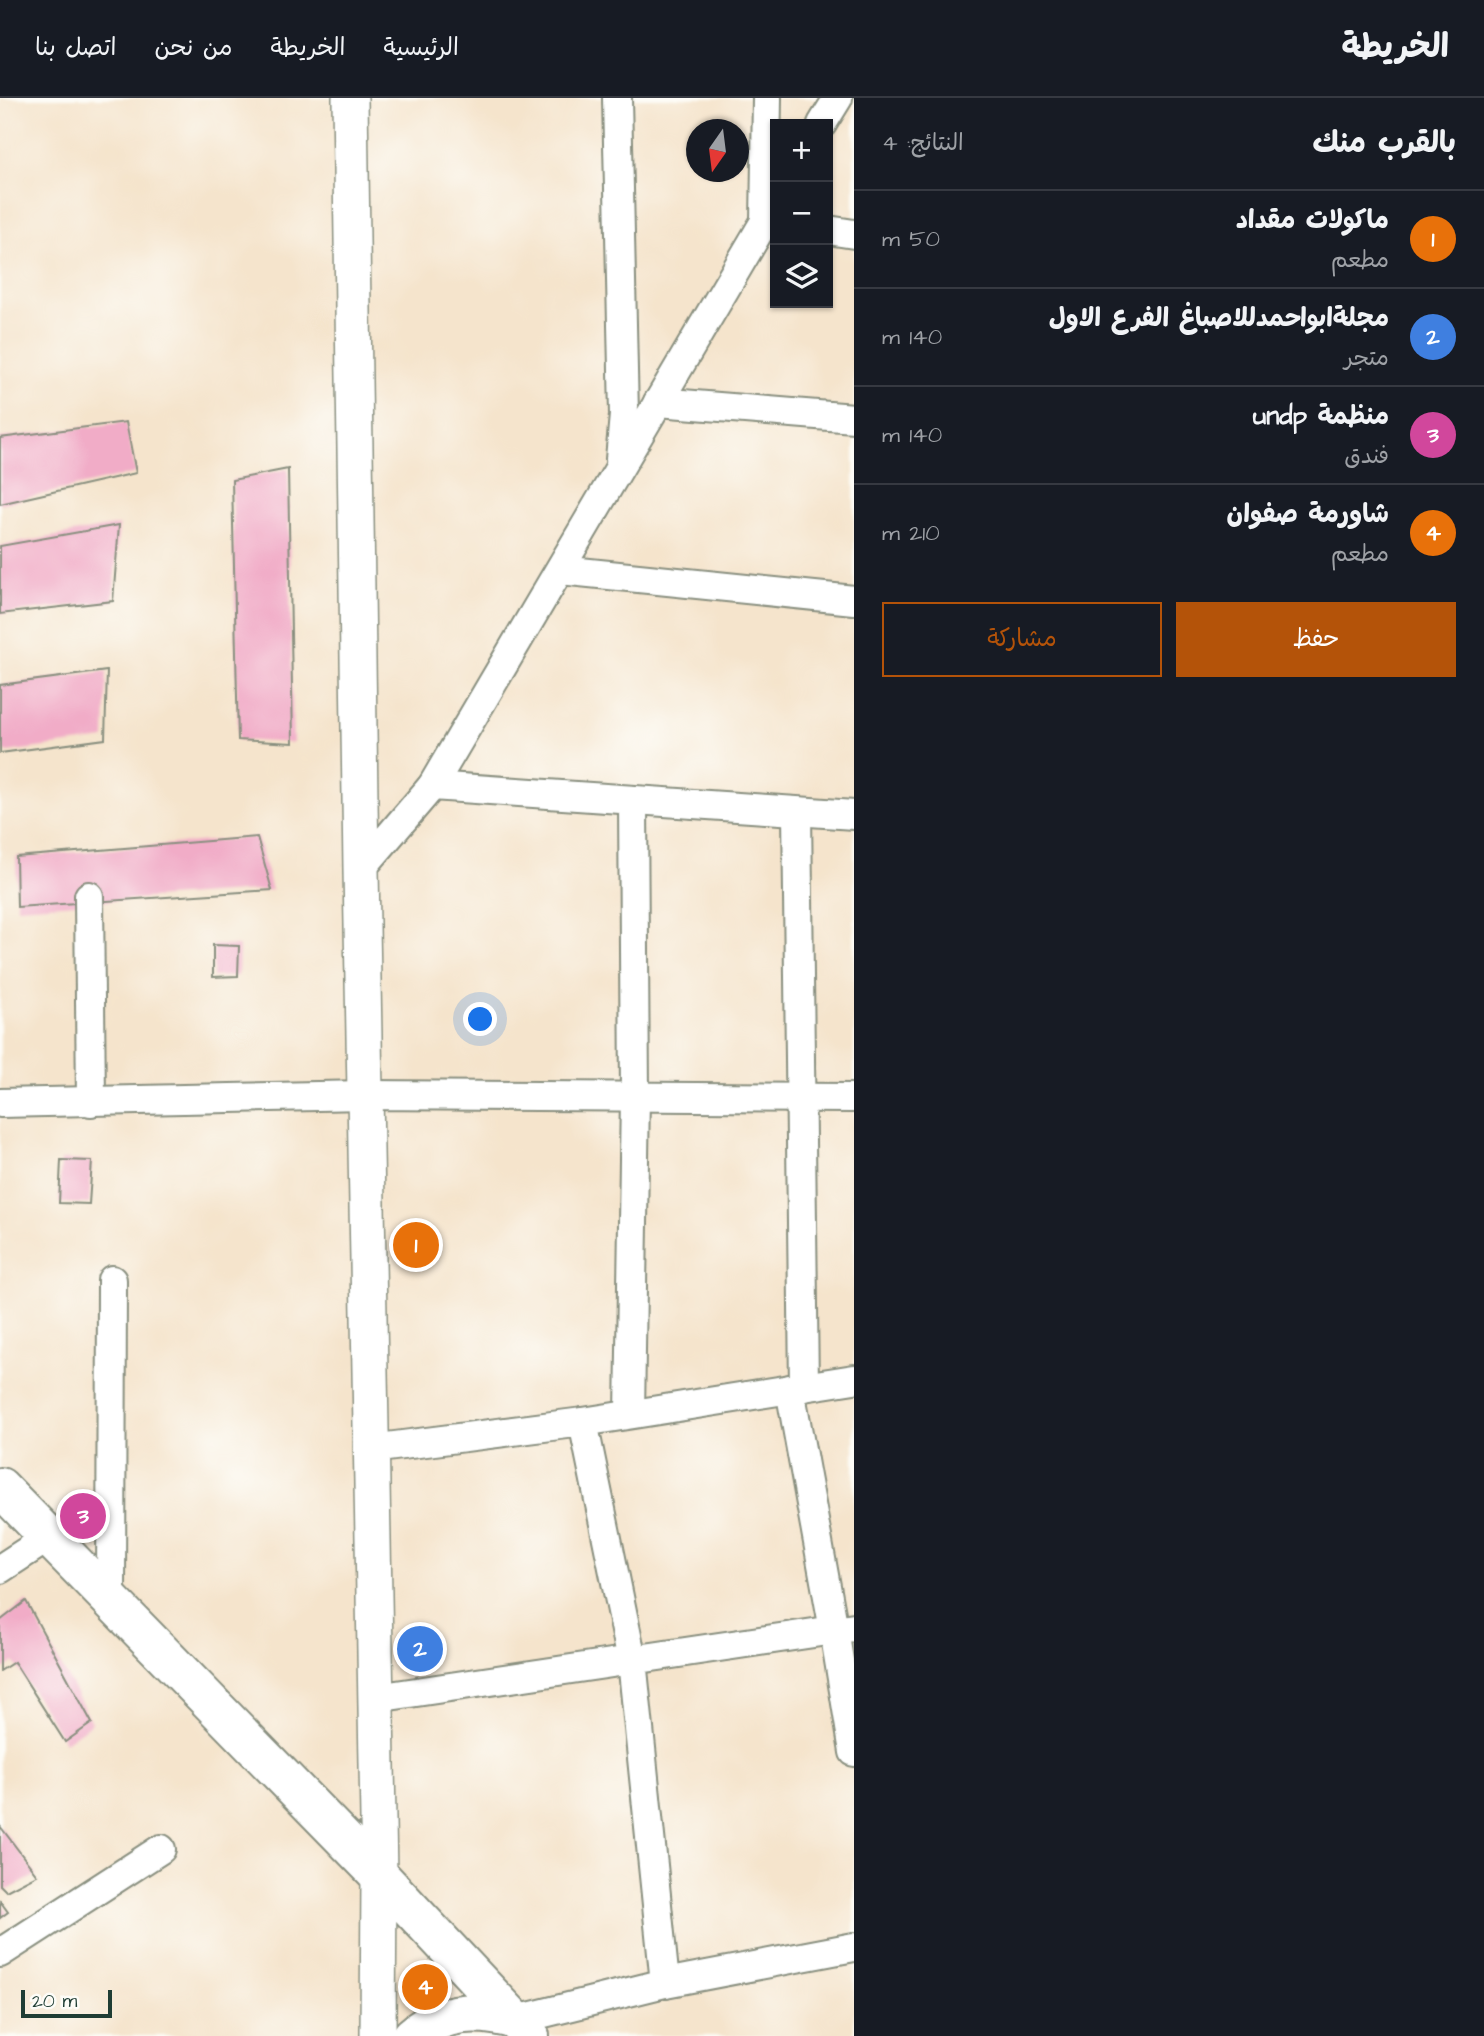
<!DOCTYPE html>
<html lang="ar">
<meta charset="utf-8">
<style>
:root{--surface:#171b24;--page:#242831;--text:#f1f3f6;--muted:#9ea1a6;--line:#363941;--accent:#b45309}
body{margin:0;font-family:"Architects Daughter","Playpen Sans Arabic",sans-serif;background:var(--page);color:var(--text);direction:rtl}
.controls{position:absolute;right:21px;top:21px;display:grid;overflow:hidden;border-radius:0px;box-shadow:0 2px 5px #0004}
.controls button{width:63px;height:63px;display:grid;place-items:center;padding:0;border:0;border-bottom:2px solid var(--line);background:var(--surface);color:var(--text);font:35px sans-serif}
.compass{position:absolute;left:686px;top:21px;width:63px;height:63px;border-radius:50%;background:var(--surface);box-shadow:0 2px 5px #0004;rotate:194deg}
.scale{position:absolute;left:21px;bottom:18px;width:91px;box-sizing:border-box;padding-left:7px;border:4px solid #1f3d34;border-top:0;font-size:19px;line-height:24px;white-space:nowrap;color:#1f3d34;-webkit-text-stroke:5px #fdfcf7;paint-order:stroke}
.you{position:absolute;left:481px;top:922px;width:24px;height:24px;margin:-18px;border:5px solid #fff;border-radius:50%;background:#1a73e8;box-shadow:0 0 0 10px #1a73e833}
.badge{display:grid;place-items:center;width:46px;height:46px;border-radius:50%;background:var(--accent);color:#fff;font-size:23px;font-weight:700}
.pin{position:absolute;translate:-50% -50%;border:4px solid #fff;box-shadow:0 2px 7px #0006}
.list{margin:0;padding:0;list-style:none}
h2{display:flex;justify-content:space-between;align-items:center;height:91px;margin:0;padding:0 28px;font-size:30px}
h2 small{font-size:23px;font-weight:400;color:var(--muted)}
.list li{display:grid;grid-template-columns:46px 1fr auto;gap:21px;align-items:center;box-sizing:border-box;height:98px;padding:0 28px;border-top:2px solid var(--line)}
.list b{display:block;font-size:26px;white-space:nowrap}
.list p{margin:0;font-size:23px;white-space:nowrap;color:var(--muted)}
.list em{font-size:23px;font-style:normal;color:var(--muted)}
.actions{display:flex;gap:14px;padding:21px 28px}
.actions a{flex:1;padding:16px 0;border:2px solid var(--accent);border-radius:0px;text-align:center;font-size:24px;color:var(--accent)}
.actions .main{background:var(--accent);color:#fff}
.icon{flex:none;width:38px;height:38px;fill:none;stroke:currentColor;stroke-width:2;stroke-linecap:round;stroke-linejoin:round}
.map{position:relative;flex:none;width:854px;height:1938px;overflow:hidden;direction:ltr}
header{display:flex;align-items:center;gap:42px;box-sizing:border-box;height:98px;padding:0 35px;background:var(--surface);border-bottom:2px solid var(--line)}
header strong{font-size:33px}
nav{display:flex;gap:38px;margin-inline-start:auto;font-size:24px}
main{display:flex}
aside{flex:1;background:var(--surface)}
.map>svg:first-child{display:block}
.building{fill:#f1acc7}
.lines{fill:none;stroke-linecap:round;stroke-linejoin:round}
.minor-casing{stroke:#8a9080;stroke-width:32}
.tertiary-casing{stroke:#8a9080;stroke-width:38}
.secondary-casing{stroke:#8a9080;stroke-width:42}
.minor{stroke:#fff;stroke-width:28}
.tertiary{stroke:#fff;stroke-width:35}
.secondary{stroke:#fff;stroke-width:38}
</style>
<header>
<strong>الخريطة</strong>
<nav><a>الرئيسية</a><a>الخريطة</a><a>من نحن</a><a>اتصل بنا</a></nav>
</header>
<main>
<aside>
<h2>بالقرب منك<small>النتائج: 4</small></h2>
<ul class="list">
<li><span class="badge" style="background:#e8710a">1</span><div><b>ماكولات مقداد</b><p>مطعم</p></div><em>50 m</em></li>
<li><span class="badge" style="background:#3f7fe0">2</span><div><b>مجلةابواحمدللاصباغ الفرع الاول</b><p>متجر</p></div><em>140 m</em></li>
<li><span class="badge" style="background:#d1479c">3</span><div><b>منظمة undp</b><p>فندق</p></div><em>140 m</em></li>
<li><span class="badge" style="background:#e8710a">4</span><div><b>شاورمة صفوان</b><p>مطعم</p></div><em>210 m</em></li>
</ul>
<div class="actions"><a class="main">حفظ</a><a>مشاركة</a></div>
</aside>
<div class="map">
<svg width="854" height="1938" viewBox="0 0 854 1938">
<rect width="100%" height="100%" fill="#fdfcf7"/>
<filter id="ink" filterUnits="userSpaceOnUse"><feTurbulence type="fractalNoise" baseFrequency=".0143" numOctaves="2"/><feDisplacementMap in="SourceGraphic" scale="14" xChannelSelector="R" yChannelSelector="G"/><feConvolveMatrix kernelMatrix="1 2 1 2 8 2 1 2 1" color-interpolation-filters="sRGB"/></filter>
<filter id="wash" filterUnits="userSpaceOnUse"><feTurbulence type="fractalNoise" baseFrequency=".00686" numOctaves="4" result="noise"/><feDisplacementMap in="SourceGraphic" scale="28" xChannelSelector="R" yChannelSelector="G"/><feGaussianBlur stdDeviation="1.57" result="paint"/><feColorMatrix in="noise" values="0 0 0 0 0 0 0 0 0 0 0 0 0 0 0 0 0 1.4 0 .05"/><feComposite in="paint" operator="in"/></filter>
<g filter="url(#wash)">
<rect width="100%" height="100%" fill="#f5e4cc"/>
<g id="blocks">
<!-- building -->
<g class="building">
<polygon points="126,324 136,375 0,406 0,340"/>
<polygon points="288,371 293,645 238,642 232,382"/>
<polygon points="119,427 113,503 0,516 0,448"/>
<polygon points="107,573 105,641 0,655 0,587"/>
<polygon points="257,739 272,792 17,809 16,759"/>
<polygon points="213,847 239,848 238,878 213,879"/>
<polygon points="61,1062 92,1063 89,1106 59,1105"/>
<polygon points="26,1503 92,1625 65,1644 14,1564 0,1573 0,1523"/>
<polygon points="0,1728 37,1777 6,1793 0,1787"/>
<polygon points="0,1803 8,1814 0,1820"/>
</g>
</g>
</g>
<g filter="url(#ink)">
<use href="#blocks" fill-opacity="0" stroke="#8a9080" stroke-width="2"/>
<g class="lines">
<defs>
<g id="minor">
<polyline points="617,0 624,317 620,361"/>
<polyline points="767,0 765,124 768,124"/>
<polyline points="822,26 838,0"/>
<polyline points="828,132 854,136"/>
<polyline points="658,304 854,320"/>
<polyline points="560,472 854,502"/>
<polyline points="432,688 854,717"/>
<polyline points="797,714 804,1289"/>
<polyline points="361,771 432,688 775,106"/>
<polyline points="89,798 91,1004"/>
<polyline points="0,1005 365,997 854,1000"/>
<polyline points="790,1291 834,1532 854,1654"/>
<polyline points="630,1316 635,998 633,703"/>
<polyline points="583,1324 632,1562 665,1885"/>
<polyline points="371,1351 583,1324 854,1281"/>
<polyline points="0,1471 49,1439"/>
<polyline points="111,1503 112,1182"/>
<polyline points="376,1600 854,1529"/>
<polyline points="0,1855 161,1751"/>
<polyline points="516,1922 665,1885 854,1849"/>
</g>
<polyline id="tertiary" points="350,0 361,771 379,1777 378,1938"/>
<g id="secondary">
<polyline points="0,1389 379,1777 530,1938"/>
<path d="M412 1938C442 1912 479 1911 516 1922"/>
</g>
</defs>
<!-- minor casing -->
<use href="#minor" class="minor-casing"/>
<!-- tertiary casing -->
<use href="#tertiary" class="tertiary-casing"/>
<!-- secondary casing -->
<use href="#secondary" class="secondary-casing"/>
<!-- minor -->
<use href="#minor" class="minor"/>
<!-- tertiary -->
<use href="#tertiary" class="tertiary"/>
<!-- secondary -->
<use href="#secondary" class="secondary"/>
</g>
</g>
</svg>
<div class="controls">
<button>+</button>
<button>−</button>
<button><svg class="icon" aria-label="layers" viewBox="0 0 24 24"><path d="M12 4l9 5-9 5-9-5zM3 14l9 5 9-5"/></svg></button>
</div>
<svg class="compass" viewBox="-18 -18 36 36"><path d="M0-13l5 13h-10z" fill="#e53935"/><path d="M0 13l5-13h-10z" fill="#9ea1a6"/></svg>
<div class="scale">20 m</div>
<div class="you"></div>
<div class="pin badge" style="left:416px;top:1147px;background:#e8710a">1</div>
<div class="pin badge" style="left:420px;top:1551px;background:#3f7fe0">2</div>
<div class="pin badge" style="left:83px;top:1418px;background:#d1479c">3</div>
<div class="pin badge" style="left:425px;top:1889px;background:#e8710a">4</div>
</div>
</main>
